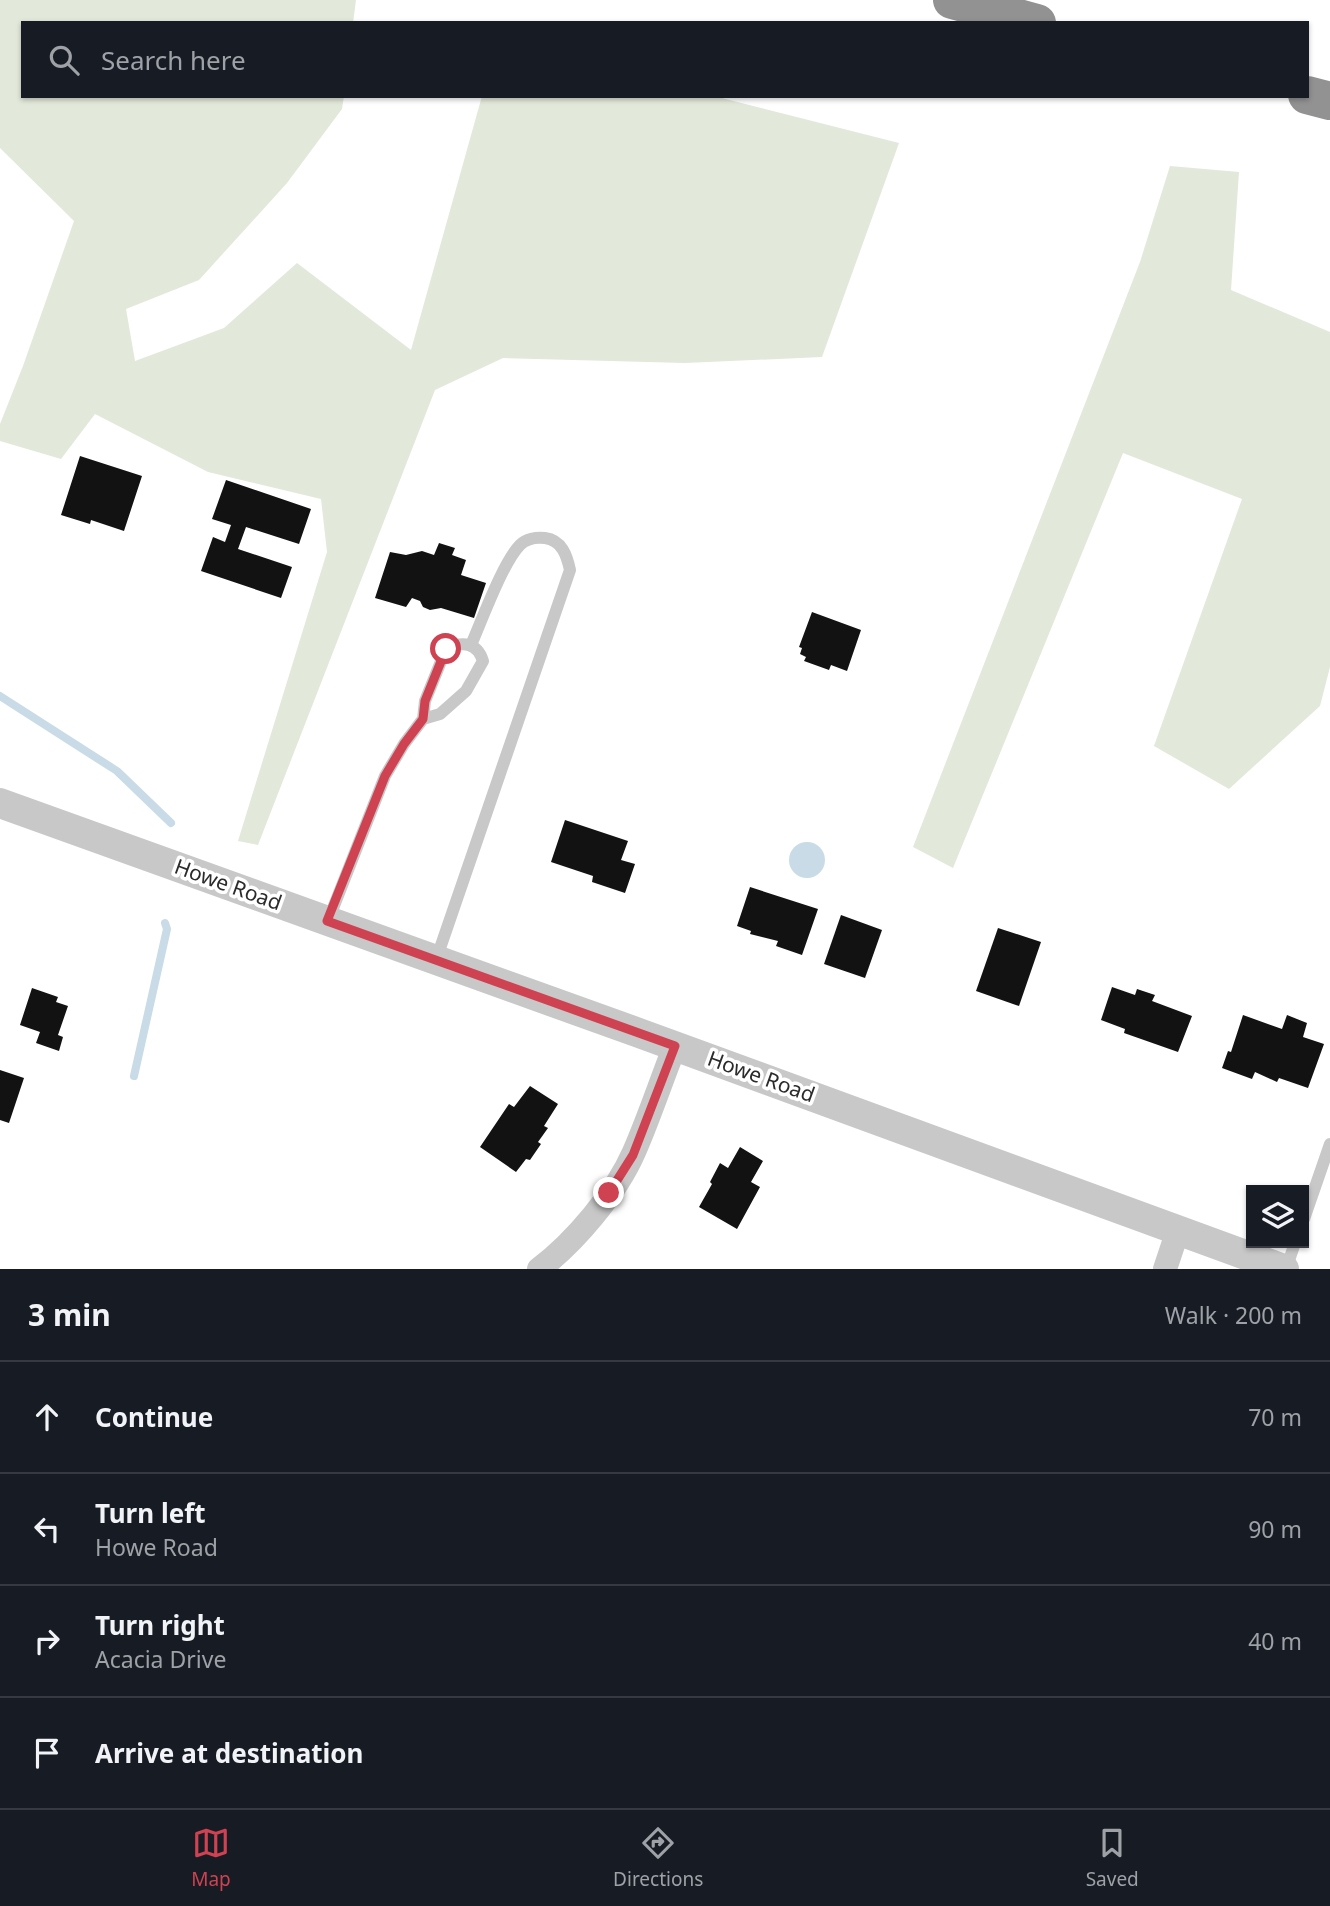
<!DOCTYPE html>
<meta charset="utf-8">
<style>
:root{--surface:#171b24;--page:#242831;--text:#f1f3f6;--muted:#9ea1a6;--line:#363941;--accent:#ce4251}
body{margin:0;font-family:"Noto Sans",sans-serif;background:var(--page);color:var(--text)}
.controls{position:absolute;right:21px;bottom:21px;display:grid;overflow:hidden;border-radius:0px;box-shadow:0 2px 5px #0004}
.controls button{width:63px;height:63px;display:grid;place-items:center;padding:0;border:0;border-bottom:2px solid var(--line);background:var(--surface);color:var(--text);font:35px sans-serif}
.stop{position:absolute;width:21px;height:21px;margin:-16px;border:5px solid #ce4251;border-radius:50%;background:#fff}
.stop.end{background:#ce4251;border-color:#fff;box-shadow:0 2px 7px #0008}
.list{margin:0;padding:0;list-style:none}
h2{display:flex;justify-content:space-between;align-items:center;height:91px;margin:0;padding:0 28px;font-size:30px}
h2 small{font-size:23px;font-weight:400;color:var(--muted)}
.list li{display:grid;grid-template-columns:46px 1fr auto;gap:21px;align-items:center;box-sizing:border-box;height:112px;padding:0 28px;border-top:2px solid var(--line)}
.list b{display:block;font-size:26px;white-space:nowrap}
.list p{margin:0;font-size:23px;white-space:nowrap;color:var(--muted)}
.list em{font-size:23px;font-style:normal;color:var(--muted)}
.icon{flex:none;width:38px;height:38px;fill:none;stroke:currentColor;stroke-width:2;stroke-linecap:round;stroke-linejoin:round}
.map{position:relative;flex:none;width:1330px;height:1269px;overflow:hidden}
.search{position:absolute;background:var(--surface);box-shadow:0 2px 5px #0004;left:21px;right:21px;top:21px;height:77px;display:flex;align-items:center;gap:18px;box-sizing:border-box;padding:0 24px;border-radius:0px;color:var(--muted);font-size:26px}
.sheet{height:539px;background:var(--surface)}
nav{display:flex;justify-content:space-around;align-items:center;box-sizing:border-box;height:98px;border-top:2px solid var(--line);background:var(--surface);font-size:19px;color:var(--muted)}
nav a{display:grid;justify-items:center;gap:4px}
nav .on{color:var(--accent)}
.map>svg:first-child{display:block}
.green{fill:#e2e8da}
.water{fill:#c8dbe6}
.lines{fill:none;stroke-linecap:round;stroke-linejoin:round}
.stream{stroke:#c8dbe6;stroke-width:8}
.building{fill:#121212}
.service{stroke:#c8c8c8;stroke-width:12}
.minor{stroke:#c8c8c8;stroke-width:24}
.tertiary{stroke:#c8c8c8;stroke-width:30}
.motorway{stroke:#929292;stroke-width:38}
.route{stroke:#ce4251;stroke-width:9}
.labels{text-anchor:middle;stroke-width:7;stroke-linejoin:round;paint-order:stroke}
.street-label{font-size:21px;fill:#2b2b2b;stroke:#fff}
</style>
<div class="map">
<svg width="1330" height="1269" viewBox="0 0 1330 1269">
<rect width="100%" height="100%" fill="#fff"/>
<!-- green -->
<g class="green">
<polygon points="0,0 356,0 353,23 23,23 23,96 344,96 342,109 287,183 199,280 126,309 135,361 224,328 297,263 411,350 482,96 714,96 899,143 822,357 685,363 503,358 435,390 258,845 238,841 327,552 321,499 208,472 95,414 61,459 0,441 0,424 23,366 74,221 0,148"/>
<polygon points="1170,166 1239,172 1231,290 1330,332 1330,667 1320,706 1229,789 1154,746 1242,499 1123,453 953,868 913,847 1140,262"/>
</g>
<!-- water -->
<circle class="water" cx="807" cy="860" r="18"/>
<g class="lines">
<!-- stream -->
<g class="stream">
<polyline points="0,696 117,771 171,823"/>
<polyline points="134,1076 167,929 165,923"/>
</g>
</g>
<!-- building -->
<g class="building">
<polygon points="80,456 142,476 124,531 91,520 90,524 61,515"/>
<polygon points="226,480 311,509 299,544 246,527 238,549 292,567 281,598 201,571 213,537 225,542 231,525 212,519"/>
<polygon points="439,543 455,548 452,555 466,560 461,575 486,583 474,618 441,608 430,610 423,607 420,601 412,598 406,607 375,598 390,552 406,555 422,551 434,555"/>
<polygon points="812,612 861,630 847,671 831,665 829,670 804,661 806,657 800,654 802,648 799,647"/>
<polygon points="565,820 628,841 621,860 635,864 625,893 592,882 593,876 551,862"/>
<polygon points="750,887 818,909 802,955 776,946 778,941 750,934 751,931 737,926"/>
<polygon points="841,915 882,930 865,978 824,964"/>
<polygon points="998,928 1041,942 1019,1006 976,991"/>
<polygon points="1112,987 1135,995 1137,989 1155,995 1152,1001 1192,1016 1178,1052 1124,1033 1125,1029 1101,1020"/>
<polygon points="32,988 58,997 56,1002 68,1006 58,1035 63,1037 59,1051 36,1043 40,1032 20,1025"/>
<polygon points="1243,1015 1282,1029 1287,1015 1307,1023 1303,1037 1324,1044 1308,1088 1279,1078 1277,1082 1255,1072 1252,1079 1222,1068 1228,1051 1231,1052"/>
<polygon points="0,1070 24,1078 9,1123 0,1120"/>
<polygon points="530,1086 558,1104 544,1126 548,1128 538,1142 541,1144 530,1160 526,1159 516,1172 480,1147 509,1104 514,1107"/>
<polygon points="740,1147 763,1161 751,1182 760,1187 737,1229 699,1207 712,1184 710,1182 720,1163 728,1168"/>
</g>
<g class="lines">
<!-- service -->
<g class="service">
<path d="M328 921 385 776 404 744 423 719 440 714 466 691 483 661C477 642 462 641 446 649L425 701 423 719"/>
<path d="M436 960 570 570C567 556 562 540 545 538 536 537 526 539 520 545 503 562 482 620 471 645"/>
<polyline points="1304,1219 1330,1144"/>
<polyline points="1286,1269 1295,1243"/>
</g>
<!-- minor -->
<g class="minor">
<path d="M539 1269C575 1242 616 1193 634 1152 649 1118 661 1081 675 1046"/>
<polyline points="1165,1269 1178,1230"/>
</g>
<!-- tertiary -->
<polyline class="tertiary" points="0,803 639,1033 1284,1269"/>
<!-- motorway -->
<g class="motorway">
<polyline points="952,0 1037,23"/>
<polyline points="1307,95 1330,101"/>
</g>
</g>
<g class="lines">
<!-- route -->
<polyline class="route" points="446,649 425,701 423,719 404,744 385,776 327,921 675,1046 633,1155 609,1193"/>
</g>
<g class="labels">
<!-- street labels -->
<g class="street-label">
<text transform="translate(228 885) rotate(20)" y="7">Howe Road</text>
<text transform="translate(761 1077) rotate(20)" y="7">Howe Road</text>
</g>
</g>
</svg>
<div class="controls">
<button><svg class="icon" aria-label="layers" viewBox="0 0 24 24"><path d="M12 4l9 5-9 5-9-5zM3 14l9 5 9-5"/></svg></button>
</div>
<div class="stop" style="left:446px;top:649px"></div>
<div class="stop end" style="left:609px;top:1193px"></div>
<div class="search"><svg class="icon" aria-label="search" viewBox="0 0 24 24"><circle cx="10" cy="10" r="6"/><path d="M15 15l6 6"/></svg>Search here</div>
</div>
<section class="sheet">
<h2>3 min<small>Walk · 200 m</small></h2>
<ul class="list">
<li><svg class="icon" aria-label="ahead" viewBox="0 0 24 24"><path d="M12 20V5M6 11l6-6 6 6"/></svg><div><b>Continue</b></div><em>70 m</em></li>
<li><svg class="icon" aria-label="left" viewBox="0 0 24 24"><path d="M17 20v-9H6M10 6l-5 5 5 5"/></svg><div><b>Turn left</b><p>Howe Road</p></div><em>90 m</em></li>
<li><svg class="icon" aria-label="right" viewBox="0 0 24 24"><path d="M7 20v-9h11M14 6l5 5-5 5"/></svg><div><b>Turn right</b><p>Acacia Drive</p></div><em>40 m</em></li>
<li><svg class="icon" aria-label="arrive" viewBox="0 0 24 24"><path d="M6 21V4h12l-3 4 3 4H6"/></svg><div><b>Arrive at destination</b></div></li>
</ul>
</section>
<nav>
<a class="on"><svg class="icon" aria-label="map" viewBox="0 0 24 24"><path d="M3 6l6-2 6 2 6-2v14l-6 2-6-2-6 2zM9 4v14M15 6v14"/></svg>Map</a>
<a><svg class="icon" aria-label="directions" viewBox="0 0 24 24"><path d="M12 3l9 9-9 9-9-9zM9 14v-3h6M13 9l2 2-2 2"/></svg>Directions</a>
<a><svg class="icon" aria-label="saved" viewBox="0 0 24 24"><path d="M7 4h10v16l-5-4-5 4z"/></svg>Saved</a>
</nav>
